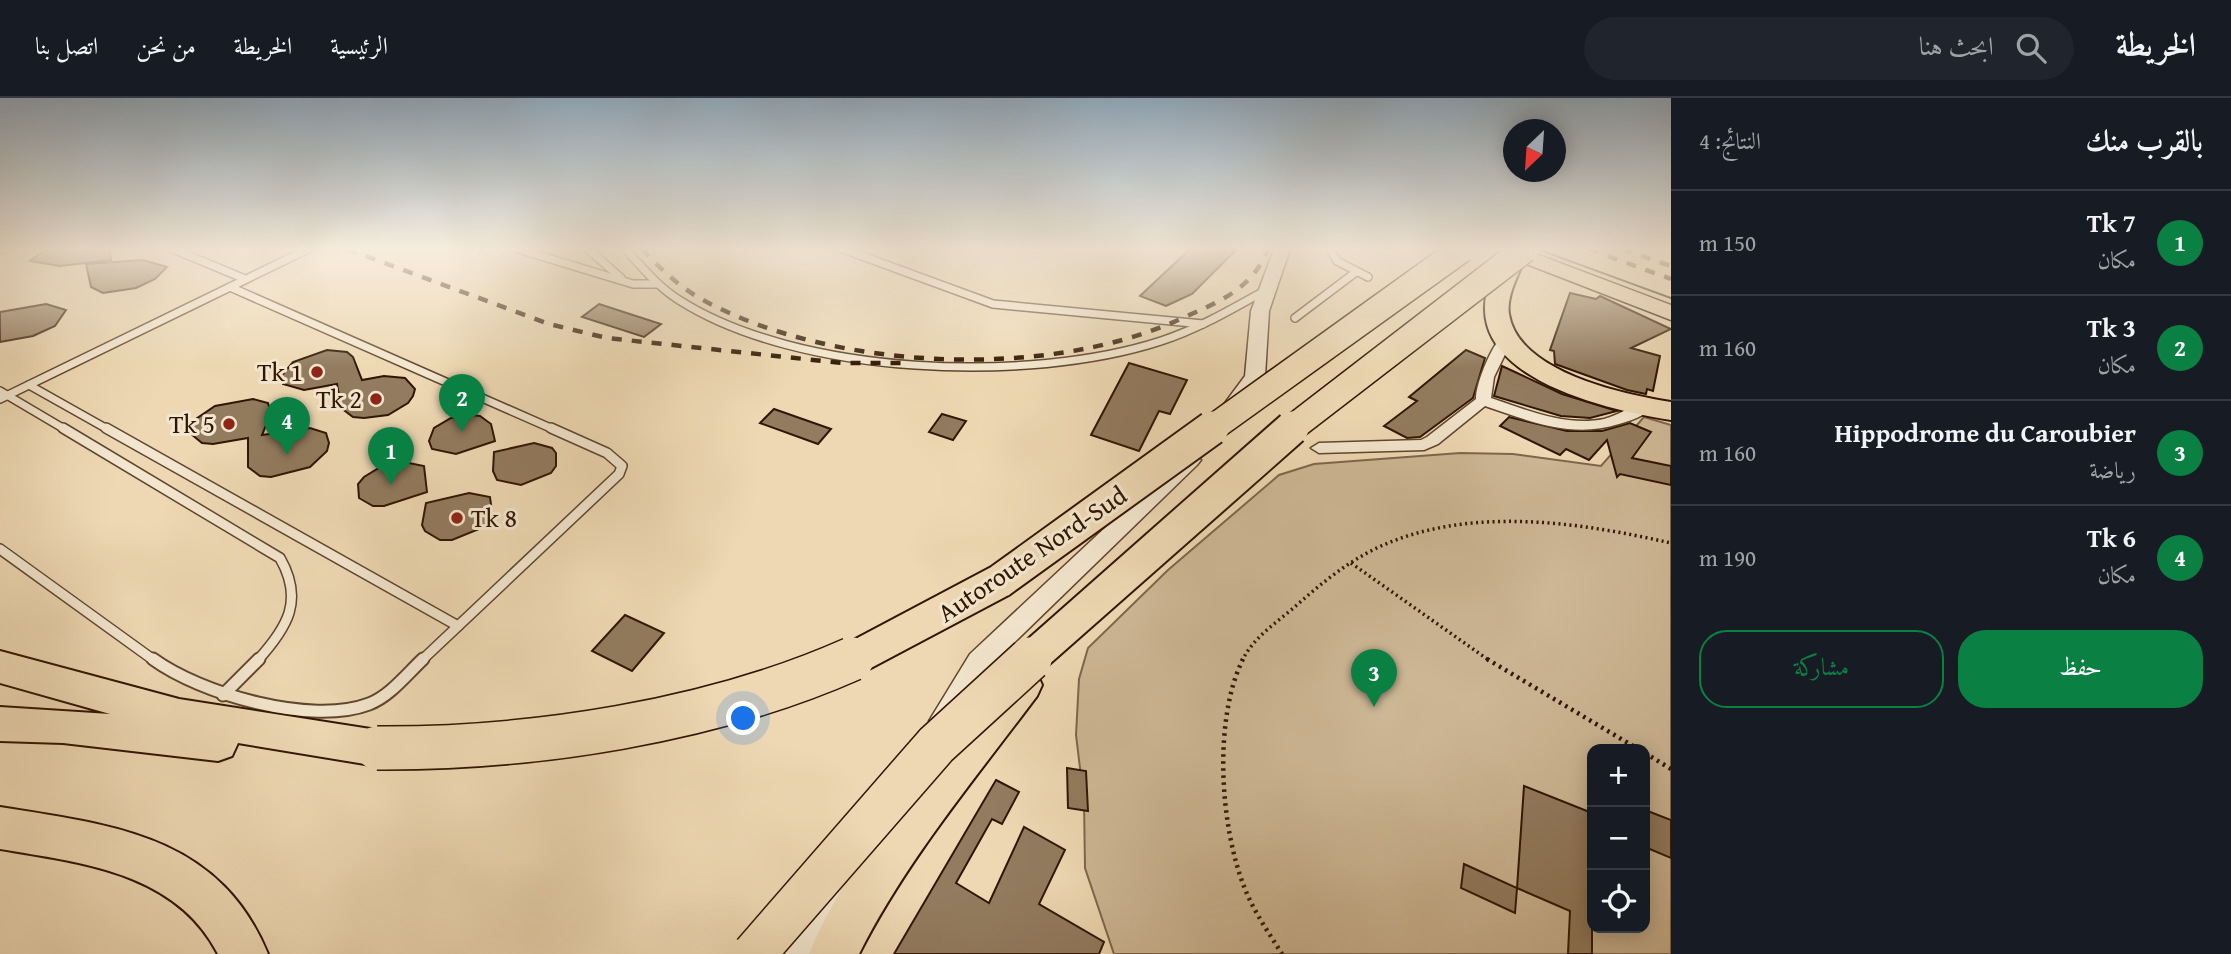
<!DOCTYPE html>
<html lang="ar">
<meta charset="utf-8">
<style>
:root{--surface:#171b24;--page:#20242c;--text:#f1f3f6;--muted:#9ea1a6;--line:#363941;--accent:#0b8043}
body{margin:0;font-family:"Gentium Book Plus",Amiri,serif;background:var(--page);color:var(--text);direction:rtl}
.controls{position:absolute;right:21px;bottom:21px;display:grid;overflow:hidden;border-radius:14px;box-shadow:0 4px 18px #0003}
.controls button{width:63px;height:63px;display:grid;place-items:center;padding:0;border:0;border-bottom:2px solid var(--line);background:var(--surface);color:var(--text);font:35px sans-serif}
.compass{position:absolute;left:1503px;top:21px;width:63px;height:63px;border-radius:50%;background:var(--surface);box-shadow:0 4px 18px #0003;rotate:205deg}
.you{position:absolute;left:744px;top:621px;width:24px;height:24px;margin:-18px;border:5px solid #fff;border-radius:50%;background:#1a73e8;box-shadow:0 0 0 10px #1a73e833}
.badge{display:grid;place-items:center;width:46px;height:46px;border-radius:50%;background:var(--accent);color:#fff;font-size:23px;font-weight:700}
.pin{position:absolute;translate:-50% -58px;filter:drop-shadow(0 2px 4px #0008)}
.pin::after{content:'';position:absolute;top:37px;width:24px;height:21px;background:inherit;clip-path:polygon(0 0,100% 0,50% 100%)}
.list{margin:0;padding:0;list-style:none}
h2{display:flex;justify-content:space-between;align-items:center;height:91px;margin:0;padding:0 28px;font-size:30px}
h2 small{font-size:23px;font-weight:400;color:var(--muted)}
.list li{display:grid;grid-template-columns:46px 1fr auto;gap:21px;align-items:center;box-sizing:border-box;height:105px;padding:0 28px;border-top:2px solid var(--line)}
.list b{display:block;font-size:26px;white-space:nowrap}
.list p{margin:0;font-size:23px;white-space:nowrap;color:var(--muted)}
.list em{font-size:23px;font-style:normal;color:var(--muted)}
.actions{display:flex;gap:14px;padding:21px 28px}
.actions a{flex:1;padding:16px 0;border:2px solid var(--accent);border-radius:28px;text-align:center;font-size:24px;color:var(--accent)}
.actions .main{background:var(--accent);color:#fff}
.icon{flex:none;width:38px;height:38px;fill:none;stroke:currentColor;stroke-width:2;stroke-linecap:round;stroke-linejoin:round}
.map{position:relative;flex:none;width:1671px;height:856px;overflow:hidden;direction:ltr}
header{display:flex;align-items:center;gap:42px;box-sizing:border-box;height:98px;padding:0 35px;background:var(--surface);border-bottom:2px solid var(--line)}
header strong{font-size:33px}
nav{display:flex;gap:38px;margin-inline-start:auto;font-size:24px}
.search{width:490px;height:63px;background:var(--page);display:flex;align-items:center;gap:18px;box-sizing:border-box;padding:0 24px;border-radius:38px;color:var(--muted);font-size:26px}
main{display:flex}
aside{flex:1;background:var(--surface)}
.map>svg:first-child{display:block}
.green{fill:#cdb795;stroke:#7e664c;stroke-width:2;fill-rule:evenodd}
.building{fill:#927b5e;stroke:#301602;stroke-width:2}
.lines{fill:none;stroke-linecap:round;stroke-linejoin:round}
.service-far2-casing{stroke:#5f462e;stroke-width:10}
.service-far1-casing{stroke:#5f462e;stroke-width:12}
.service-casing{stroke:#5f462e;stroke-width:15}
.minor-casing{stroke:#5f462e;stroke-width:3}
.tertiary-casing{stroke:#5f462e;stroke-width:3}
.trunk-casing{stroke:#301602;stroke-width:3}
.motorway-casing{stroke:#301602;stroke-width:4}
.path-far1{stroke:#301602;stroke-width:3.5;stroke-dasharray:2 3.5;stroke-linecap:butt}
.path{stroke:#301602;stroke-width:4.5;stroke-dasharray:2.5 4.5;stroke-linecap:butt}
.service-far2{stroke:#f3e6ce;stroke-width:7}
.service-far1{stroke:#f3e6ce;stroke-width:9}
.service{stroke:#f3e6ce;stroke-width:11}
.minor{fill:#f3e6ce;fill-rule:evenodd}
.tertiary{fill:#f3e6ce;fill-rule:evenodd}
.trunk{fill:#edd8b3;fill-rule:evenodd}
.motorway{fill:#edd8b3;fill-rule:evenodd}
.tram{stroke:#301602;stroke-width:2}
.rail{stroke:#301602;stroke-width:4.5;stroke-dasharray:10 10;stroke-linecap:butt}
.motorway-bridge-far2-casing{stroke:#301602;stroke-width:29;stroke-linecap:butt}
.motorway-bridge-far1-casing{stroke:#301602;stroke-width:37;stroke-linecap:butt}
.motorway-bridge-casing{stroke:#301602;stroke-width:46;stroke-linecap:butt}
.motorway-bridge-far2{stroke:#edd8b3;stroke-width:26}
.motorway-bridge-far1{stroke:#edd8b3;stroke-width:33}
.motorway-bridge{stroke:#edd8b3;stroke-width:43}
.poi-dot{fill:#8f2418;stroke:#f3e6ce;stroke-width:2.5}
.labels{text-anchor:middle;stroke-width:6;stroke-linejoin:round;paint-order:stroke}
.poi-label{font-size:26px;fill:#301602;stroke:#f3e6ce;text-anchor:end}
.street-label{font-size:26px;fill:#301602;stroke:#f3e6ce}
</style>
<header>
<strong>الخريطة</strong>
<div class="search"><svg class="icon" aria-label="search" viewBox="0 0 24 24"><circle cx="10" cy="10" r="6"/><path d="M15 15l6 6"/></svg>ابحث هنا</div>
<nav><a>الرئيسية</a><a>الخريطة</a><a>من نحن</a><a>اتصل بنا</a></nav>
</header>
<main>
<aside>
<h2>بالقرب منك<small>النتائج: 4</small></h2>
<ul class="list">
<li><span class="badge">1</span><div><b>Tk 7</b><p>مكان</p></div><em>150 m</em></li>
<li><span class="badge">2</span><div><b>Tk 3</b><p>مكان</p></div><em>160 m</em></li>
<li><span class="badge">3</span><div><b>Hippodrome du Caroubier</b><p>رياضة</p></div><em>160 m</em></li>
<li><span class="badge">4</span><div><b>Tk 6</b><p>مكان</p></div><em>190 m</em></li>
</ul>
<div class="actions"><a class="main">حفظ</a><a>مشاركة</a></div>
</aside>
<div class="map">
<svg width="1671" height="856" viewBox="0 0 1671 856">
<rect width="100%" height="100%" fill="#edd8b3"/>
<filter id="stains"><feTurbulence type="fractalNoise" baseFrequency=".00286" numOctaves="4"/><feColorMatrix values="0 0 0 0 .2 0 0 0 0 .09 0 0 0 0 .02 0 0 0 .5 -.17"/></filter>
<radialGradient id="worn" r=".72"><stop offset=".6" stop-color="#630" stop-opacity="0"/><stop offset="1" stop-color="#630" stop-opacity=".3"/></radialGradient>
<!-- green -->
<path class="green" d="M1644 319 1671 327V856H1114L1085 770 1084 703 1076 637 1079 581 1088 550 1168 472 1279 377 1314 366 1460 355 1513 356 1601 368ZM1592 651H1645V830H1592Z"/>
<!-- building -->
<g class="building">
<polygon points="46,151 110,151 111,162 60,168 30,163"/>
<polygon points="1190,151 1237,151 1192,196 1166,208 1140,198"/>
<polygon points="143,162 167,169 155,181 136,190 103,195 91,189 86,166"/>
<polygon points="1570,195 1596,201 1600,198 1671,231 1631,250 1660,258 1653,293 1647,291 1646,296 1627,292 1555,266 1554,253 1550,252"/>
<polygon points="46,206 66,212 55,228 33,238 0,244 0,214"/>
<polygon points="599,206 661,226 644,239 582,219"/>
<polygon points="327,252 347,254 353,259 362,282 384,278 405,280 415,291 413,298 408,305 388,317 364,320 353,319 341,310 337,286 304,292 283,286 282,277 293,264"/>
<polygon points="1466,252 1485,260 1473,300 1420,339 1407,340 1384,328 1417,303 1409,299"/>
<polygon points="1129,265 1187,282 1170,316 1159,313 1139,353 1091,337"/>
<polygon points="1502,268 1562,296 1617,313 1590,320 1561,318 1494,298"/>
<polygon points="253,301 268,305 271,315 262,337 310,330 326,335 329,345 327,353 310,369 271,379 260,378 248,369 248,340 213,346 202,345 191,336 196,321 215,308"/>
<polygon points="774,311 831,331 818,346 760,325"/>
<polygon points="942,316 966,323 953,342 929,334"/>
<polygon points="471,317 480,318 491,326 495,343 456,356 432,351 429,343 434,330 451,320"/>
<polygon points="1509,319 1567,333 1602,333 1630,325 1651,334 1632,360 1671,368 1671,387 1620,376 1617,379 1607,342 1589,362 1566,351 1560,357 1500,328"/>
<polygon points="534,345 552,350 556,355 556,368 551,375 521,387 497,382 493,373 494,354"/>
<polygon points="404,364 424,368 427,394 384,408 373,408 359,400 358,386 364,379 382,368"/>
<polygon points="469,395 490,399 492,414 484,429 452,442 440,442 425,433 422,427 426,405"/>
<polygon points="625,517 664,535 632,573 592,553"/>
<polygon points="1067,670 1086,673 1088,713 1068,710"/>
<polygon points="996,682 1019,694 1002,726 992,721 956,785 989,805 1024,729 1065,752 1039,806 1104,844 1099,856 894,856"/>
<polygon points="1524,688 1592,715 1592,856 1568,856 1570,813 1517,790"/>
<polygon points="1645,712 1671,722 1671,760 1645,749"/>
<polygon points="1464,766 1517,790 1515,815 1461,790"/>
</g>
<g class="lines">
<defs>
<g id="service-far2">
<polyline points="173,151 245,181"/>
<polyline points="518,151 633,186 658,186"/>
<polyline points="588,151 621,180"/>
<path d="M625 151C642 169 658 189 679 202 798 278 1029 286 1161 243 1198 231 1232 211 1266 192"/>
<polyline points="843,151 993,206 1203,226"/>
<polyline points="1330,151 1337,163 1368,179"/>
<polyline points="0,152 4,151"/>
<polyline points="230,189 555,332"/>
<polyline points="1295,220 1356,174"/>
<polyline points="29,287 109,332"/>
<polyline points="0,293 66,332"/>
<polyline points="0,301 308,151"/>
</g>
<g id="service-far1">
<path d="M63 330 280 460C304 502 288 529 257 563"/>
<polyline points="106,330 458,528"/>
<polyline points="0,451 155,563"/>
<polyline points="421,563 619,376 622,368 607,355 551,330"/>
</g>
<g id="service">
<path d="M153 561C201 596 311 628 369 606 390 598 407 576 423 561"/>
<polyline points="223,597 259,561"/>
</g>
<path id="minor" d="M1506 236 1513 240 1494 279 1491 300C1527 312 1566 329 1604 321 1619 317 1631 308 1645 304L1653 309C1645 318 1630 323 1619 326 1572 341 1529 323 1485 308L1438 346 1424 352 1319 355 1311 350 1319 345 1421 342 1427 339 1476 301C1475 287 1494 240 1506 236Z"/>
<g id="tertiary">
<polygon points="1274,151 1290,151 1269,213 1265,278 1236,317 1222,317 1219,313 1245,278 1251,213"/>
<polygon points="1190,355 1201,362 1197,367 988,570 953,631 943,635 933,631 929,623 970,556 1183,357"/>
<polygon points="861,742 872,747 876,757 820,856 784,856 850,747"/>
</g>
<polygon id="trunk" points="1495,151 1523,151 1671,207 1671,222 1498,155"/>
<g id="motorway">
<path d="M1514 152 1522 154 1526 159C1519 175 1506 198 1509 216 1518 274 1622 296 1671 304V322C1590 309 1427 268 1506 154Z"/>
<polygon points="0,553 179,601 377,632 392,637 398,650 392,663 377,668 238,645 232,658 218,663 63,645 0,643 0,609 110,616 0,585"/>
<path d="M1023 571 1037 576 1042 587 1037 598C974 682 906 763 859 856H809C853 750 938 664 1009 576Z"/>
<path d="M0 709C113 727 219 737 268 856H218C176 774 82 765 0 751Z"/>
</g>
</defs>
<!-- service-far2 casing -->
<use href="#service-far2" class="service-far2-casing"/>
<!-- service-far1 casing -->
<use href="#service-far1" class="service-far1-casing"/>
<!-- service casing -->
<use href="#service" class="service-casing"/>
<!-- minor casing -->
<use href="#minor" class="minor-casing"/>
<!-- tertiary casing -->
<use href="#tertiary" class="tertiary-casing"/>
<!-- trunk casing -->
<use href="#trunk" class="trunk-casing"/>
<!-- motorway casing -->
<use href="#motorway" class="motorway-casing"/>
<!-- path-far1 -->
<g class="path-far1">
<polyline points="1351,465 1490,563"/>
<path d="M1242 563C1254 538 1278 524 1298 506 1323 484 1350 462 1381 448 1471 408 1578 424 1671 445"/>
</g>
<!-- path -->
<g class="path">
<path d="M1243 561C1213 622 1220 729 1245 791 1254 814 1269 835 1282 856"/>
<polyline points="1487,561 1638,651"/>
<polyline points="1645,655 1671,671"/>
</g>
<!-- service-far2 -->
<use href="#service-far2" class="service-far2"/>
<!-- service-far1 -->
<use href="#service-far1" class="service-far1"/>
<!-- service -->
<use href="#service" class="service"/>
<!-- minor -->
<use href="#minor" class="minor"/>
<!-- tertiary -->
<use href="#tertiary" class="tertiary"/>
<!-- trunk -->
<use href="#trunk" class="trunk"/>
<!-- motorway -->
<use href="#motorway" class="motorway"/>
<!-- tram -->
<polyline class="tram" points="1537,151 1671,200"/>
<!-- rail -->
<g class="rail">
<polyline points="347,151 549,226 607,240 842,265 910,265"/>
<path d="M642 151C660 170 679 189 703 202 832 272 1042 282 1176 223 1215 205 1251 194 1268 151"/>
<polyline points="1589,151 1671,181"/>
<polyline points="1622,151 1671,168"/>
</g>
<defs>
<g id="motorway-bridge-far2">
<polyline points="1210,332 1462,151"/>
<polyline points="1290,332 1525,151"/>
</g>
<g id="motorway-bridge-far1">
<polyline points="849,563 1000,483 1212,330"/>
<polyline points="1028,563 1292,330"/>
</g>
<g id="motorway-bridge">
<path d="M377 650C532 651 710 624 852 561"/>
<polyline points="754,856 936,647 1030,561"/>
</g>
</defs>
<!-- motorway-bridge-far2 casing -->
<use href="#motorway-bridge-far2" class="motorway-bridge-far2-casing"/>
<!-- motorway-bridge-far1 casing -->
<use href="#motorway-bridge-far1" class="motorway-bridge-far1-casing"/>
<!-- motorway-bridge casing -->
<use href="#motorway-bridge" class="motorway-bridge-casing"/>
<!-- motorway-bridge-far2 -->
<use href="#motorway-bridge-far2" class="motorway-bridge-far2"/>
<!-- motorway-bridge-far1 -->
<use href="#motorway-bridge-far1" class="motorway-bridge-far1"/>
<!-- motorway-bridge -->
<use href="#motorway-bridge" class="motorway-bridge"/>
</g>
<!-- sky -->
<linearGradient id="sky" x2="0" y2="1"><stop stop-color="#90a8bb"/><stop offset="0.56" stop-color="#f7eddd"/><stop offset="1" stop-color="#f7eddd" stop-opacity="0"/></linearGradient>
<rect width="1671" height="270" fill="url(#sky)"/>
<!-- markers -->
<g class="poi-dot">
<circle cx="317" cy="274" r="7"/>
<circle cx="376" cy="301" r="7"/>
<circle cx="229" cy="326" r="7"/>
<circle cx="457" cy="420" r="7"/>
</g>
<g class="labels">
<!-- poi labels -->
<g class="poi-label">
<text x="303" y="283">Tk 1</text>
<text x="362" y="310">Tk 2</text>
<text x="215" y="335">Tk 5</text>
<text x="471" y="429" text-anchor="start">Tk 8</text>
</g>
<!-- street labels -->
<g class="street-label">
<text transform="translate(1032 456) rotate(-34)" y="9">Autoroute Nord-Sud</text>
</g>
</g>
<rect width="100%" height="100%" filter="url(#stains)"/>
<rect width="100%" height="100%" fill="url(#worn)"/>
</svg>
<div class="controls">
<button>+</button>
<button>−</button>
<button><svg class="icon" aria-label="locate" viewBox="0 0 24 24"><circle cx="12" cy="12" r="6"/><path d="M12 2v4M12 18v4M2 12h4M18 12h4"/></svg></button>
</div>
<svg class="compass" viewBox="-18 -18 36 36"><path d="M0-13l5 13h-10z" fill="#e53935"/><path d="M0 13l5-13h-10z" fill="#9ea1a6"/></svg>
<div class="you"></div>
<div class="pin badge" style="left:391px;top:387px">1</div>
<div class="pin badge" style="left:462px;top:334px">2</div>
<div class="pin badge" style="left:1374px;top:609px">3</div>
<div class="pin badge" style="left:287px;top:357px">4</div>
</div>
</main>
